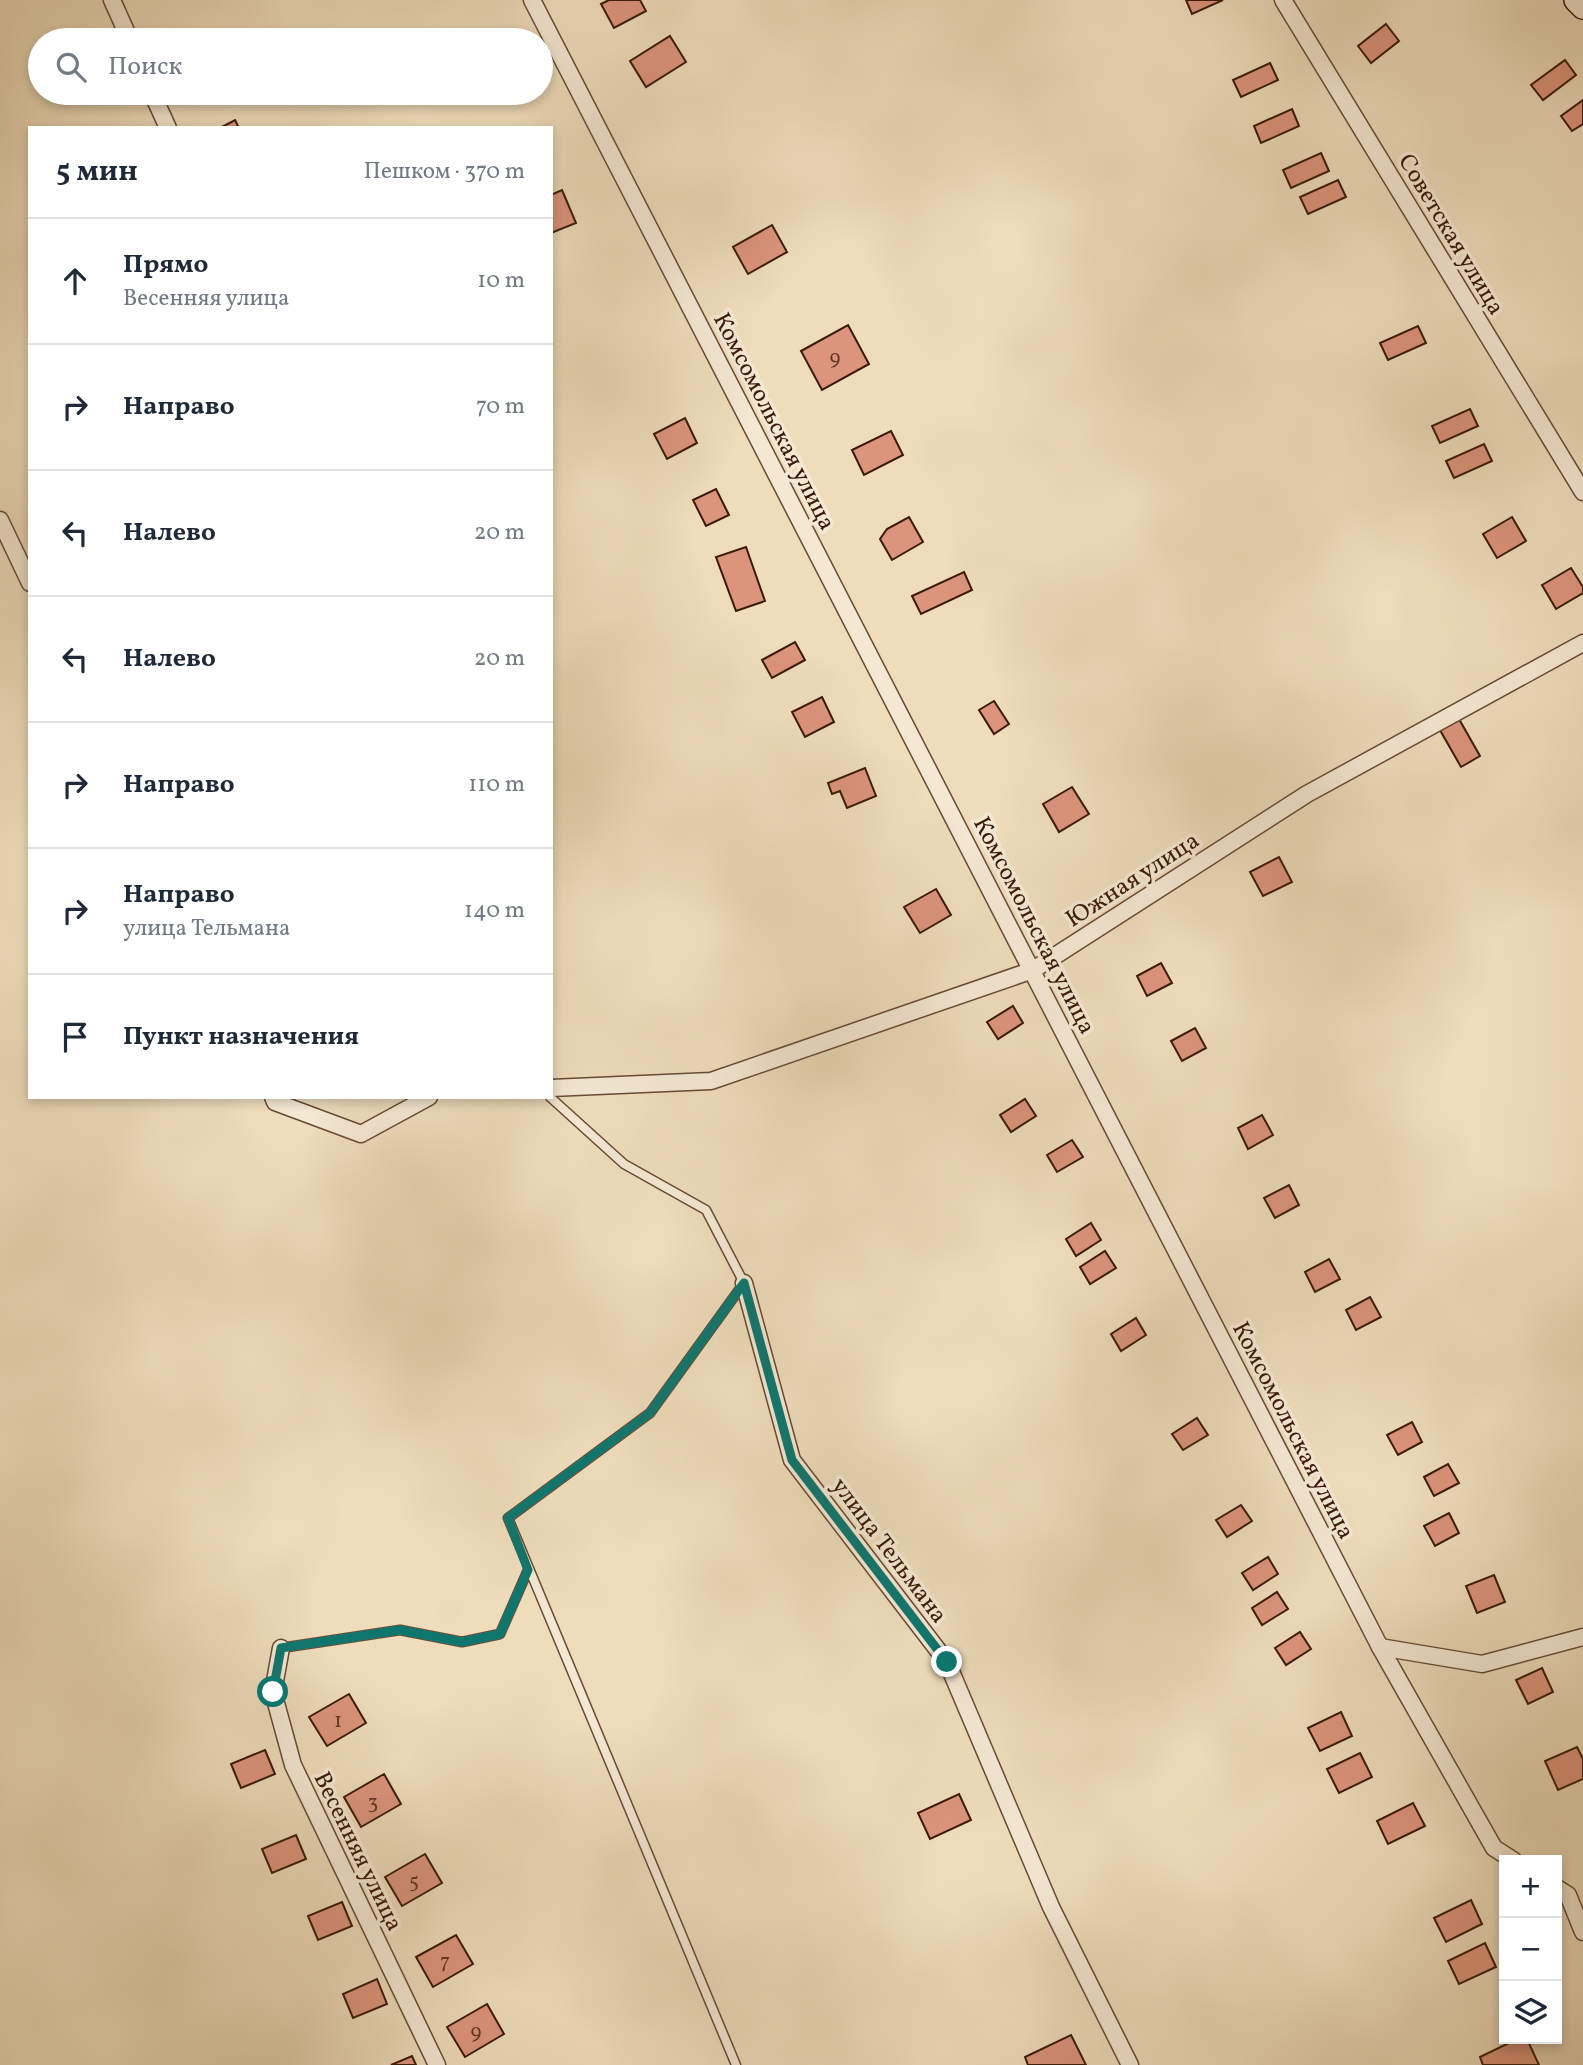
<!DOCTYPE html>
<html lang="ru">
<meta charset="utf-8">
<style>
:root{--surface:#fff;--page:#f2f2f3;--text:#1f2937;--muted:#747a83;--line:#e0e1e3}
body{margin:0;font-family:Vollkorn,serif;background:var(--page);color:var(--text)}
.controls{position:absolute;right:21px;bottom:21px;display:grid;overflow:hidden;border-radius:0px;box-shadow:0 4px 10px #0003}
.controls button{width:63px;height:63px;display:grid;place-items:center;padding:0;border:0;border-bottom:2px solid var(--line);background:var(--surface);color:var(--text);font:35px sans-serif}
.stop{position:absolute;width:21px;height:21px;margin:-16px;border:5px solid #0f766e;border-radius:50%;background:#fff}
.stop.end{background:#0f766e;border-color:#fff;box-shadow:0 2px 7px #0008}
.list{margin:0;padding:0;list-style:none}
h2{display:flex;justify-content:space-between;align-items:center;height:91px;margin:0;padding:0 28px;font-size:30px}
h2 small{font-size:23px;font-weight:400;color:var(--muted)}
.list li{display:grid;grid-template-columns:46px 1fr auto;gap:21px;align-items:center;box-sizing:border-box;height:126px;padding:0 28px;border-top:2px solid var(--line)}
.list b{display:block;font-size:26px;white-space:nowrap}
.list p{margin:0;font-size:23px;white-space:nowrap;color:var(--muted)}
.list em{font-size:23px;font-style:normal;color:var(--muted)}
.icon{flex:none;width:38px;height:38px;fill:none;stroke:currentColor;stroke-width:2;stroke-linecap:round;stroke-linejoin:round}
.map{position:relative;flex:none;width:1583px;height:2065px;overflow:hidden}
.search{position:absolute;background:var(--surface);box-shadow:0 4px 10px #0003;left:28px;top:28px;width:525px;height:77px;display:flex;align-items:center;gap:18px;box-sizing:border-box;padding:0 24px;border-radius:38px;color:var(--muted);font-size:26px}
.panel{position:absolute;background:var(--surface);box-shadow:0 4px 10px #0003;left:28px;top:126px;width:525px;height:973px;border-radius:0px}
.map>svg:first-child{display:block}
.building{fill:#dc947c;stroke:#3a1a07;stroke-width:2}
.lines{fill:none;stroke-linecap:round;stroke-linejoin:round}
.service-casing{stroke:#674a34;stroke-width:11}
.minor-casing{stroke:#674a34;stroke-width:19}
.secondary-casing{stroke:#3a1a07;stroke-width:26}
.service{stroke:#f4e8d3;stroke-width:8}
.minor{stroke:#f4e8d3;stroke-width:16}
.secondary{stroke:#f4e8d3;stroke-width:23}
.route{stroke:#0f766e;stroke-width:9}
.labels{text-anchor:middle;stroke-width:7;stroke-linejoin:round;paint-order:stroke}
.number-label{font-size:21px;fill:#623824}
.street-label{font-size:24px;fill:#3a1a07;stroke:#f4e8d3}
</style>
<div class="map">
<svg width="1583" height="2065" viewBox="0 0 1583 2065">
<rect width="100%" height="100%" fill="#eedcbb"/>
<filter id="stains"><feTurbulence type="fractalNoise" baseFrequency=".00286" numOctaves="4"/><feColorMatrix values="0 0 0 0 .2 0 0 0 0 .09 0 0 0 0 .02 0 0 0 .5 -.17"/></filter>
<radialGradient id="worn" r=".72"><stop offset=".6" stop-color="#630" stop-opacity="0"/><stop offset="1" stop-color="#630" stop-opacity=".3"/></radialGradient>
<!-- building -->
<g class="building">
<polygon points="609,0 640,0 646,11 614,28 601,4"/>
<polygon points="1186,0 1223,0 1192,14"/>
<polygon points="1386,24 1399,41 1371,63 1358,46"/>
<polygon points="670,36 686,62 646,87 630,61"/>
<polygon points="1565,60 1576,75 1543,100 1531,85"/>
<polygon points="1270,63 1278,80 1241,97 1233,80"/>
<polygon points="1583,100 1583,124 1572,131 1561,116"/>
<polygon points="1292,109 1299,126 1261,143 1254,126"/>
<polygon points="235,120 239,128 220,128"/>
<polygon points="1321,153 1329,171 1291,188 1283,170"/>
<polygon points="1338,180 1346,197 1308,214 1300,197"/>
<polygon points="562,190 576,223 551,233 551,195"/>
<polygon points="772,225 787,252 748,274 733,247"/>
<polygon points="848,325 869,364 822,390 801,351"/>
<polygon points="1418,326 1426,343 1388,360 1380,343"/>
<polygon points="1470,409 1478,426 1440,443 1432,426"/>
<polygon points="685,418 697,443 667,459 654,434"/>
<polygon points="891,431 903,455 864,475 852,450"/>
<polygon points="1484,444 1492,461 1454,478 1446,461"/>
<polygon points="716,489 729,515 706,526 693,500"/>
<polygon points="909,517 923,542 892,560 880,539 887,529"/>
<polygon points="1512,517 1526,541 1497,558 1483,534"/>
<polygon points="746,547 765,601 736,611 716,557"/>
<polygon points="1571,568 1583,587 1583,593 1556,609 1542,585"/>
<polygon points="964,572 972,590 921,614 912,596"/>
<polygon points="795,642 805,660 772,678 762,660"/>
<polygon points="822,697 834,722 805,737 792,712"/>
<polygon points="994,701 1009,724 994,734 979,710"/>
<polygon points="1459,719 1480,756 1461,767 1440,730"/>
<polygon points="865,768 876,796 847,808 840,791 832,794 828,783"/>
<polygon points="1072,787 1089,814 1059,832 1043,804"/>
<polygon points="1279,857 1292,882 1263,896 1250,872"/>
<polygon points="936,889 951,915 920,933 904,907"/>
<polygon points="1161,963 1172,983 1147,996 1137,976"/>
<polygon points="1013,1006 1023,1023 998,1039 987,1022"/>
<polygon points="1195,1028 1206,1048 1182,1061 1171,1041"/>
<polygon points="1025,1099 1036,1116 1011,1132 1000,1115"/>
<polygon points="1262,1115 1273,1135 1248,1149 1238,1128"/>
<polygon points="1072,1140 1083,1157 1057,1172 1047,1155"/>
<polygon points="1289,1185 1299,1205 1275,1218 1264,1198"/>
<polygon points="1091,1223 1101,1240 1076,1256 1066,1239"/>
<polygon points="1105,1251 1116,1268 1090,1284 1080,1267"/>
<polygon points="1329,1259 1340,1279 1315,1292 1305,1272"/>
<polygon points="1370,1297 1381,1317 1356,1330 1346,1310"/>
<polygon points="1136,1318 1146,1335 1121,1351 1111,1334"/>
<polygon points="1197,1418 1208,1435 1183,1450 1172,1434"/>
<polygon points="1412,1422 1422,1442 1398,1455 1387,1435"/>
<polygon points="1448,1464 1459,1483 1434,1496 1424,1477"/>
<polygon points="1241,1505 1252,1521 1227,1537 1216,1520"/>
<polygon points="1449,1513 1459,1533 1435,1546 1424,1526"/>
<polygon points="1268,1557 1278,1574 1253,1590 1242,1573"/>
<polygon points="1494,1575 1505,1602 1477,1613 1466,1586"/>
<polygon points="1277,1592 1288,1609 1262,1625 1252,1608"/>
<polygon points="1300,1632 1311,1649 1286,1665 1275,1648"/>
<polygon points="1542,1668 1553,1692 1528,1704 1516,1680"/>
<polygon points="349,1694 366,1723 327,1746 309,1717"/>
<polygon points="1341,1712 1352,1736 1320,1751 1308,1728"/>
<polygon points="1577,1747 1583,1759 1583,1779 1558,1790 1545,1761"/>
<polygon points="265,1750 275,1774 241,1788 231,1764"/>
<polygon points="1360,1753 1372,1777 1339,1793 1327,1769"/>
<polygon points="384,1774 401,1804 361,1827 344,1797"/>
<polygon points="959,1794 971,1820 930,1839 918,1813"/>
<polygon points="1413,1803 1425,1826 1388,1844 1377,1821"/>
<polygon points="296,1835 306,1859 272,1873 262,1849"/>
<polygon points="425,1854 442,1883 402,1906 385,1877"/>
<polygon points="1471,1900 1482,1924 1446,1942 1434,1918"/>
<polygon points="342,1902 352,1926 318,1940 308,1916"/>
<polygon points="456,1935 473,1964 433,1987 416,1957"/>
<polygon points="1485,1943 1496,1967 1459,1984 1448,1961"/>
<polygon points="377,1979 387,2004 353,2018 343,1994"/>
<polygon points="487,2004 504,2034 465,2057 447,2027"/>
<polygon points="1071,2035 1086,2065 1028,2065 1025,2057"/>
<polygon points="1517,2039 1527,2039 1539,2065 1483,2065 1480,2057"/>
<polygon points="412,2056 416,2065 391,2065"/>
</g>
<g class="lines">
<defs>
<g id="service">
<polyline points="550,1097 624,1164 706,1210 744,1283 650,1413 508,1518 736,2065"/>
<polyline points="281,1648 400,1630 462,1642 500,1634 528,1570"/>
</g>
<g id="minor">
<polyline points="112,0 130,40"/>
<polyline points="532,0 1380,1647 1494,1848 1513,1860"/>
<polyline points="1283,0 1583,492"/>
<polyline points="152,93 168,128"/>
<polyline points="0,520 30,583"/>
<polyline points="551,1088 711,1081 1033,970 1307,794 1583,643"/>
<polyline points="273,1097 275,1102 361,1134 429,1097"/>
<polyline points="744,1283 792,1460 947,1662 1051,1907 1130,2065"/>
<polyline points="1380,1647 1482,1664 1583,1637"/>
<polyline points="281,1648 273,1692 293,1765 437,2065"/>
<polyline points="1557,1888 1568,1895 1583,1932"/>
</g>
<polyline id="secondary" points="1576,0 1583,7"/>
</defs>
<!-- service casing -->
<use href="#service" class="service-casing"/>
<!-- minor casing -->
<use href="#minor" class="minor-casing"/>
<!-- secondary casing -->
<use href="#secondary" class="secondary-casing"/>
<!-- service -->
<use href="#service" class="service"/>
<!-- minor -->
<use href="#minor" class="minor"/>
<!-- secondary -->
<use href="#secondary" class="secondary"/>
</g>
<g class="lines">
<!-- route -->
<polyline class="route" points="273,1692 281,1648 400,1630 462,1642 500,1634 528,1570 508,1518 650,1413 744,1283 792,1460 947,1662"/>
</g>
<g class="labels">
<!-- number labels -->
<g class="number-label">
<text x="835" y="364">9</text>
<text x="338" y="1727">1</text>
<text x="373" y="1808">3</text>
<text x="414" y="1887">5</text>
<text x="445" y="1968">7</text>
<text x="476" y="2038">9</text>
</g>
<!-- street labels -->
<g class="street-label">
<text transform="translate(1452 234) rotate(59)" y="8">Советская улица</text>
<text transform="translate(775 421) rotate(63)" y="8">Комсомольская улица</text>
<text transform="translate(1132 879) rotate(-33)" y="8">Южная улица</text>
<text transform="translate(1035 925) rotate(63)" y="8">Комсомольская улица</text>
<text transform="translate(1294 1430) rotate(63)" y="8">Комсомольская улица</text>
<text transform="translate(890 1550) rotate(53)" y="8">улица Тельмана</text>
<text transform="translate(359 1851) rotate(64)" y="8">Весенняя улица</text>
</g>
</g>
<rect width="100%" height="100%" filter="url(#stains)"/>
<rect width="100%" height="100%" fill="url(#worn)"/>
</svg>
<div class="controls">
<button>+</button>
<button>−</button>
<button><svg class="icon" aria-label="layers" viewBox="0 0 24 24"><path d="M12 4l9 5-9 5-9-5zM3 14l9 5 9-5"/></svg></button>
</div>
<div class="stop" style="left:273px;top:1692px"></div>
<div class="stop end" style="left:947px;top:1662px"></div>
<div class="search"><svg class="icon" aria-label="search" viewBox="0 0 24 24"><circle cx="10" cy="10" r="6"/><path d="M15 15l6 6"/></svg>Поиск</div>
<section class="panel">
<h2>5 мин<small>Пешком · 370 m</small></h2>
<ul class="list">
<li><svg class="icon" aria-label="ahead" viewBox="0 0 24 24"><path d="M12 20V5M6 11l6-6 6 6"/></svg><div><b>Прямо</b><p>Весенняя улица</p></div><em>10 m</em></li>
<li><svg class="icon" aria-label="right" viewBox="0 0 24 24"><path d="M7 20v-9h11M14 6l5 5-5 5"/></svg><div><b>Направо</b></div><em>70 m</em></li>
<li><svg class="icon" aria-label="left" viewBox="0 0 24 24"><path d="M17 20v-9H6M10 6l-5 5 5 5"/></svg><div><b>Налево</b></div><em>20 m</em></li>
<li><svg class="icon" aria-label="left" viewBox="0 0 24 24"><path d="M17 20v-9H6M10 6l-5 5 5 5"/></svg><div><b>Налево</b></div><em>20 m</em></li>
<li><svg class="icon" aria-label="right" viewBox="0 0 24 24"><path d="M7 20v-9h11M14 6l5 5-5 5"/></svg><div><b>Направо</b></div><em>110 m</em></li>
<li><svg class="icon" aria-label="right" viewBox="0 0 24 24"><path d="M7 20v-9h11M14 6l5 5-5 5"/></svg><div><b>Направо</b><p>улица Тельмана</p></div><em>140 m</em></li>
<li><svg class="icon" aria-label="arrive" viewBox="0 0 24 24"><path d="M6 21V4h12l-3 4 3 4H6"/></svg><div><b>Пункт назначения</b></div></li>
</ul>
</section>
</div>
